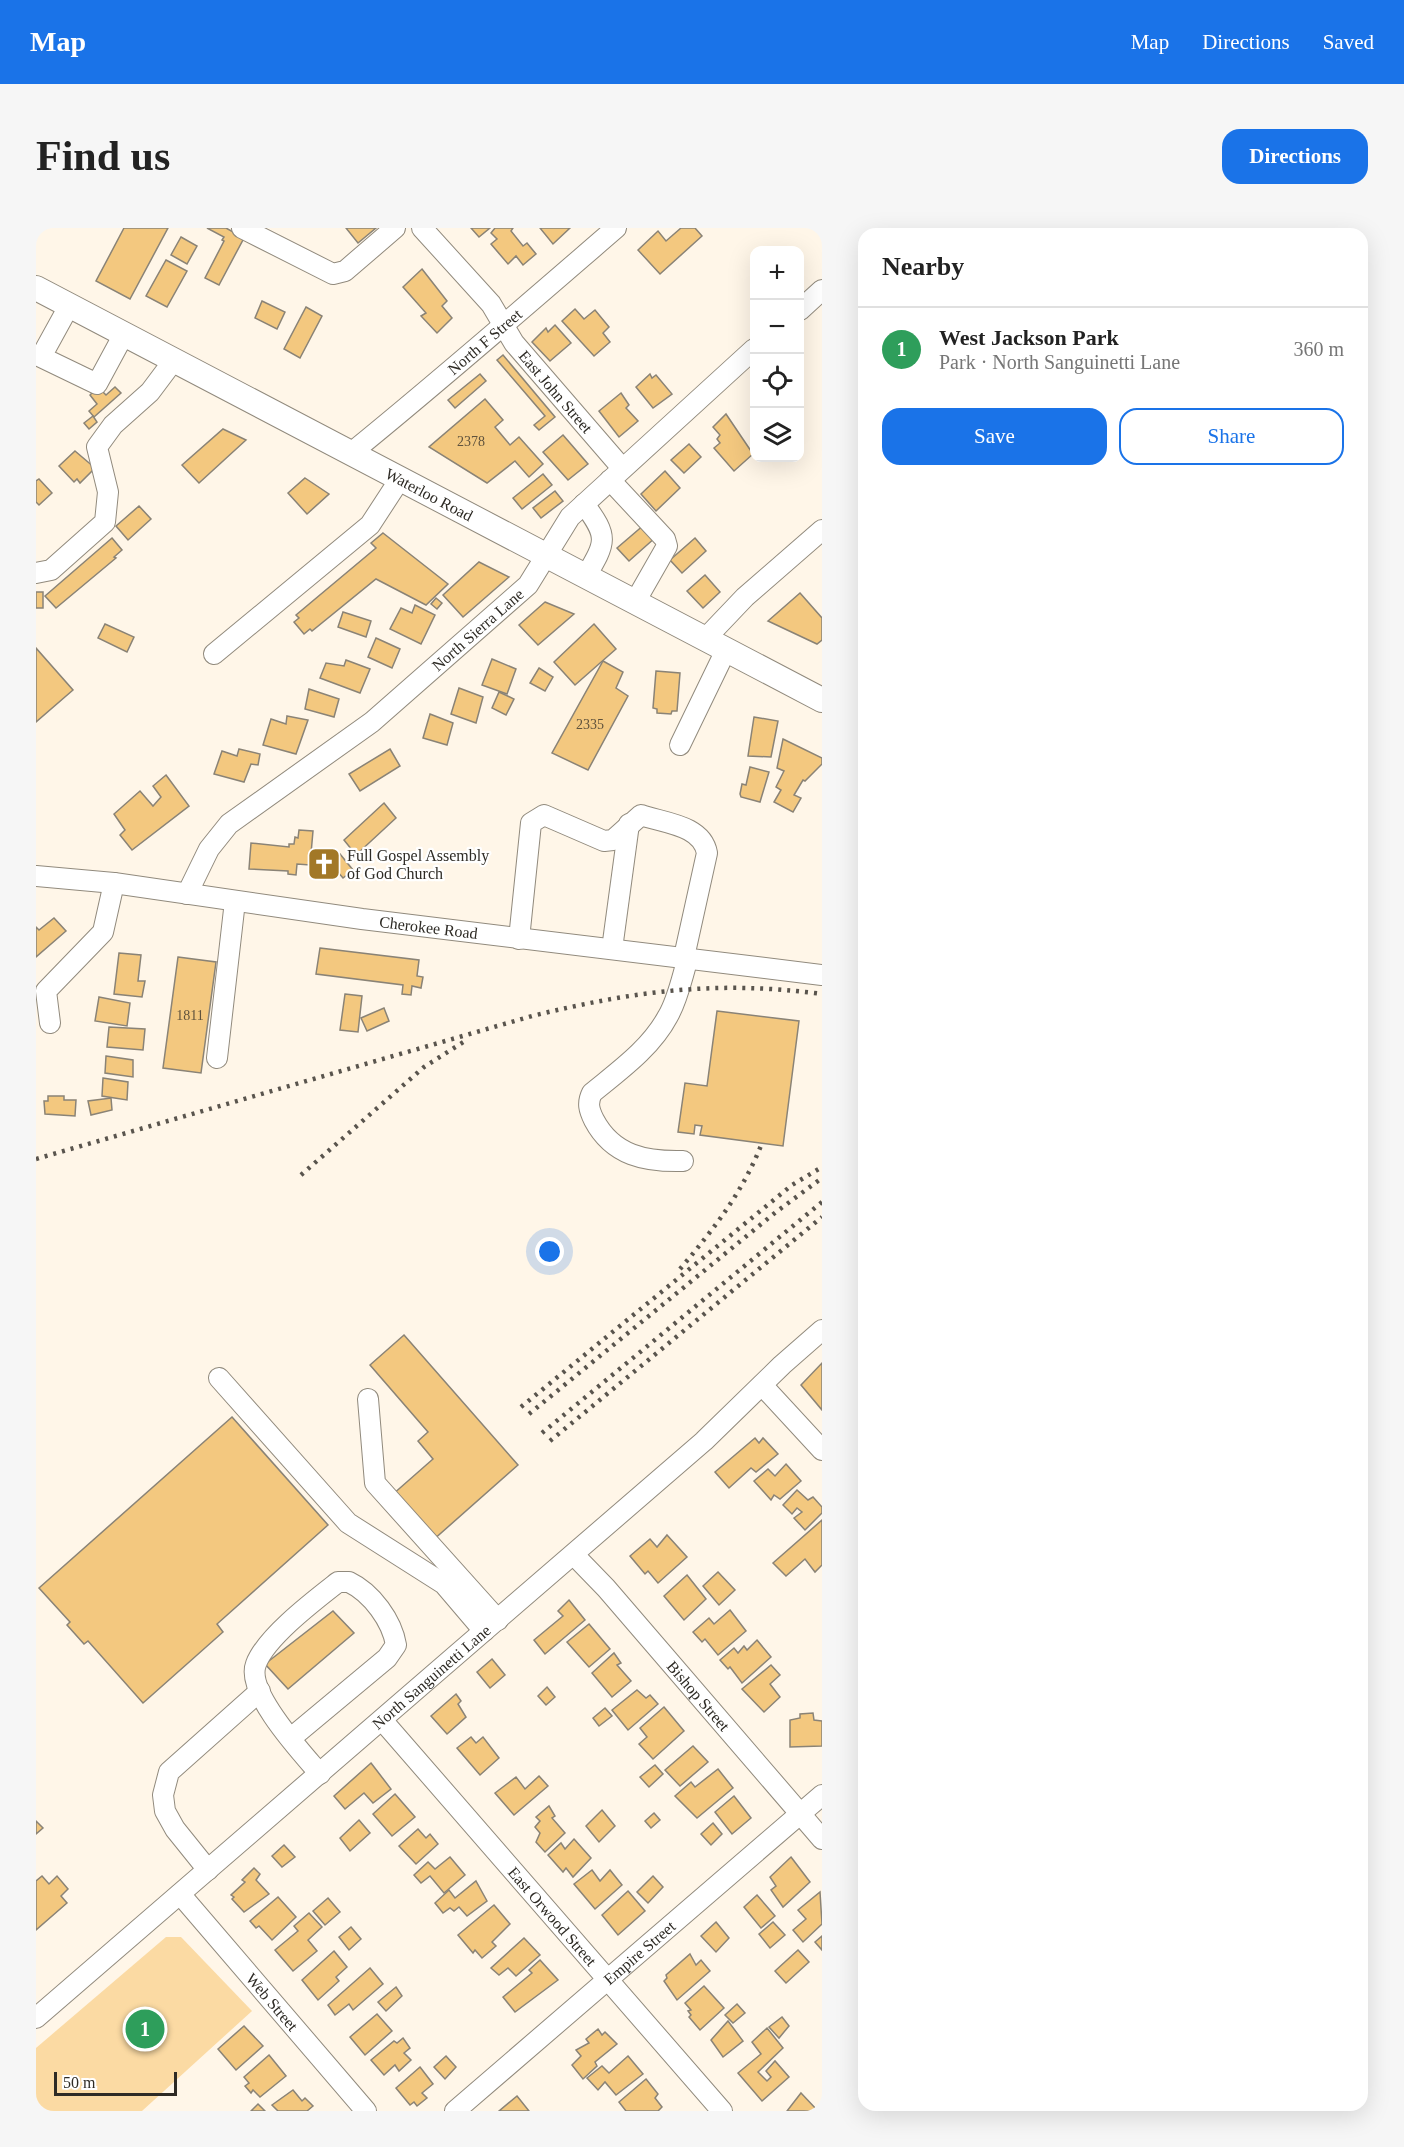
<!DOCTYPE html>
<meta charset="utf-8">
<style>
:root{--surface:#fff;--page:#f6f6f6;--text:#222;--muted:#767676;--line:#e0e0e0;--accent:#1a73e8}
body{margin:0;font-family:Georgia,serif;background:var(--page);color:var(--text)}
.controls{position:absolute;right:18px;top:18px;display:grid;overflow:hidden;border-radius:12px;box-shadow:0 6px 24px #0002}
.controls button{width:54px;height:54px;display:grid;place-items:center;padding:0;border:0;border-bottom:2px solid var(--line);background:var(--surface);color:var(--text);font:30px sans-serif}
.scale{position:absolute;left:18px;bottom:15px;width:123px;box-sizing:border-box;padding-left:6px;border:3px solid #2e2b25;border-top:0;font-size:16px;line-height:21px;white-space:nowrap;color:#2e2b25;-webkit-text-stroke:4px #fff;paint-order:stroke}
.you{position:absolute;left:514px;top:1024px;width:21px;height:21px;margin:-15px;border:4px solid #fff;border-radius:50%;background:#1a73e8;box-shadow:0 0 0 9px #1a73e833}
.badge{display:grid;place-items:center;width:39px;height:39px;border-radius:50%;background:var(--accent);color:#fff;font-size:20px;font-weight:700}
.pin{position:absolute;translate:-50% -50%;border:3px solid #fff;box-shadow:0 2px 6px #0006}
.list{margin:0;padding:0;list-style:none}
h2{display:flex;justify-content:space-between;align-items:center;height:78px;margin:0;padding:0 24px;font-size:26px}
h2 small{font-size:20px;font-weight:400;color:var(--muted)}
.list li{display:grid;grid-template-columns:39px 1fr auto;gap:18px;align-items:center;box-sizing:border-box;height:84px;padding:0 24px;border-top:2px solid var(--line)}
.list b{display:block;font-size:22px;white-space:nowrap}
.list p{margin:0;font-size:20px;white-space:nowrap;color:var(--muted)}
.list em{font-size:20px;font-style:normal;color:var(--muted)}
.actions{display:flex;gap:12px;padding:18px 24px}
.actions a{flex:1;padding:14px 0;border:2px solid var(--accent);border-radius:18px;text-align:center;font-size:21px;color:var(--accent)}
.actions .main{background:var(--accent);color:#fff}
.icon{flex:none;width:33px;height:33px;fill:none;stroke:currentColor;stroke-width:2;stroke-linecap:round;stroke-linejoin:round}
.map{position:relative;flex:none;width:786px;height:1883px;overflow:hidden;border-radius:18px}
header{display:flex;align-items:center;gap:36px;box-sizing:border-box;height:84px;padding:0 30px;background:var(--accent);color:#fff}
header strong{font-size:28px}
nav{display:flex;gap:33px;margin-inline-start:auto;font-size:21px}
.intro{display:flex;align-items:center;justify-content:space-between;box-sizing:border-box;height:144px;padding:0 36px}
h1{margin:0;font-size:42px}
.button{padding:15px 27px;border-radius:18px;background:var(--accent);color:#fff;font-size:21px;font-weight:700}
main{display:flex;gap:36px;padding:0 36px}
aside{flex:1;background:var(--surface);border-radius:18px;box-shadow:0 6px 24px #0002}
.map>svg:first-child{display:block}
.green{fill:#fbdaa3}
.building{fill:#f3c87f;stroke:#8a8376;stroke-width:1.5}
.lines{fill:none;stroke-linecap:round;stroke-linejoin:round}
.minor-casing{stroke:#918a7d;stroke-width:22}
.major-casing{stroke:#918a7d;stroke-width:26}
.minor{stroke:#fff;stroke-width:20}
.major{stroke:#fff;stroke-width:24}
.rail{stroke:#59544d;stroke-width:4.5;stroke-dasharray:3 6;stroke-linecap:butt}
.labels{text-anchor:middle;stroke-width:4.5;stroke-linejoin:round;paint-order:stroke}
.number-label{font-size:14px;fill:#5f523c}
.street-label{font-size:16px;fill:#2e2b25;stroke:#fff}
.poi-label{font-size:16px;fill:#2e2b25;stroke:#fff;text-anchor:start}
</style>
<header>
<strong>Map</strong>
<nav><a>Map</a><a>Directions</a><a>Saved</a></nav>
</header>
<div class="intro"><h1>Find us</h1><a class="button">Directions</a></div>
<main>
<div class="map">
<svg width="786" height="1883" viewBox="0 0 786 1883">
<rect width="100%" height="100%" fill="#fff6e8"/>
<!-- green -->
<polygon class="green" points="130,1709 145,1709 216,1783 106,1883 4,1883 0,1878 0,1820"/>
<!-- building -->
<g class="building">
<polygon points="88,0 132,0 94,71 60,53"/>
<polygon points="171,0 190,0 208,10 183,57 169,50 188,13 186,12 188,9"/>
<polygon points="310,0 340,0 322,15"/>
<polygon points="435,0 454,0 443,9"/>
<polygon points="459,0 477,0 475,3 487,18 491,15 500,26 487,37 480,28 472,36 455,16 461,11 455,5"/>
<polygon points="504,0 534,0 517,16"/>
<polygon points="645,0 659,0 666,8 624,46 602,22 622,3 630,13"/>
<polygon points="145,9 161,18 151,36 135,27"/>
<polygon points="130,32 151,43 131,79 110,68"/>
<polygon points="386,41 411,73 406,78 416,90 401,105 385,88 390,85 367,59"/>
<polygon points="226,73 249,84 241,101 219,90"/>
<polygon points="270,79 286,88 264,130 248,121"/>
<polygon points="539,81 548,91 559,82 573,99 567,105 574,114 558,128 526,93"/>
<polygon points="519,97 535,115 514,133 496,114 510,100 512,104"/>
<polygon points="467,127 519,189 503,202 498,197 509,188 461,132"/>
<polygon points="444,146 450,153 419,180 412,172"/>
<polygon points="614,146 616,150 620,147 636,166 617,180 600,159"/>
<polygon points="62,159 70,167 79,159 85,165 58,189 53,183 61,176 54,167"/>
<polygon points="585,165 593,177 590,180 602,193 583,209 563,183"/>
<polygon points="449,171 467,192 459,199 474,217 483,209 507,236 493,249 479,233 451,255 393,219"/>
<polygon points="690,186 717,226 698,243 678,220 684,215 681,211 684,207 677,199"/>
<polygon points="57,188 61,194 53,201 48,195"/>
<polygon points="187,201 210,212 163,255 146,237"/>
<polygon points="527,207 552,236 532,252 507,224"/>
<polygon points="653,216 665,229 648,245 635,232"/>
<polygon points="39,223 59,240 44,255 41,251 38,254 23,238"/>
<polygon points="629,243 644,260 620,283 605,266"/>
<polygon points="507,246 516,257 486,281 477,270"/>
<polygon points="269,250 293,266 271,286 252,265"/>
<polygon points="3,251 16,265 3,277 0,274 0,253"/>
<polygon points="519,263 527,273 505,290 497,280"/>
<polygon points="103,278 115,291 92,312 80,298"/>
<polygon points="609,296 620,309 593,333 581,320"/>
<polygon points="347,305 412,356 390,377 340,351 276,403 274,401 268,406 258,394 263,390 260,387 340,320 335,315"/>
<polygon points="76,310 86,322 78,329 80,330 20,380 9,368"/>
<polygon points="659,310 670,323 646,345 634,332"/>
<polygon points="443,334 473,349 427,389 407,367"/>
<polygon points="669,347 684,364 667,380 651,363"/>
<rect x="0" y="364" width="7" height="16"/>
<polygon points="764,365 786,390 786,412 781,416 732,393"/>
<polygon points="400,370 406,375 401,381 395,376"/>
<polygon points="509,374 538,386 502,417 483,397"/>
<polygon points="379,377 399,387 385,416 354,401 365,380 376,385"/>
<polygon points="307,384 335,393 330,409 302,399"/>
<polygon points="69,396 98,409 91,424 62,410"/>
<polygon points="558,396 580,421 539,457 518,434"/>
<polygon points="340,410 364,421 356,440 332,429"/>
<polygon points="0,420 37,462 0,494"/>
<polygon points="456,431 480,441 471,466 446,457"/>
<polygon points="310,432 334,441 324,465 284,450 290,435 308,438"/>
<polygon points="567,433 587,444 580,460 592,468 552,542 516,525"/>
<polygon points="503,440 517,449 509,463 494,455"/>
<polygon points="620,443 644,445 641,483 636,483 635,486 621,485 621,481 617,480"/>
<polygon points="423,460 447,469 440,495 415,486"/>
<polygon points="273,461 303,471 298,489 269,481"/>
<polygon points="463,464 478,471 470,487 456,480"/>
<polygon points="394,486 417,495 411,517 387,510"/>
<polygon points="251,488 272,492 260,526 227,517 235,491 250,496"/>
<polygon points="718,489 742,493 735,529 712,528"/>
<polygon points="747,511 786,530 786,536 769,553 767,552 758,567 765,570 757,584 738,574 745,562 740,559 748,543 741,540"/>
<polygon points="203,521 224,526 222,537 215,536 208,554 178,546 186,523 201,528"/>
<polygon points="354,521 364,538 324,563 313,546"/>
<polygon points="714,539 733,544 724,574 705,569 704,566 706,556 710,557"/>
<polygon points="130,547 153,578 96,622 84,607 89,602 78,586 104,563 117,578 125,569 117,558"/>
<polygon points="348,575 360,590 320,627 308,612"/>
<polygon points="263,602 277,603 274,637 261,636 260,647 252,646 252,643 213,641 215,615 253,619 253,616 258,616 259,609 262,610"/>
<polygon points="304,626 317,642 307,650 294,635"/>
<polygon points="18,690 30,703 0,729 0,699 3,702"/>
<polygon points="284,720 383,732 381,748 387,749 385,760 376,758 375,767 366,766 367,757 280,746"/>
<polygon points="83,725 105,727 102,753 109,753 106,769 78,766"/>
<polygon points="142,729 180,734 165,845 127,840"/>
<polygon points="309,766 326,768 322,804 304,802"/>
<polygon points="63,769 94,775 91,798 59,793"/>
<polygon points="348,780 353,793 331,803 325,790"/>
<polygon points="681,783 763,793 747,918 664,907 666,898 659,897 658,906 642,904 649,855 671,858"/>
<polygon points="73,799 109,801 107,822 71,819"/>
<polygon points="70,828 97,832 97,849 69,845"/>
<polygon points="67,850 92,854 91,872 66,868"/>
<polygon points="12,868 28,868 28,872 40,872 39,888 9,886 8,873 12,873"/>
<polygon points="75,870 76,882 55,887 52,873"/>
<polygon points="368,1107 482,1237 396,1313 356,1267 397,1231 382,1213 392,1204 334,1137"/>
<polygon points="786,1135 786,1182 765,1157"/>
<polygon points="196,1189 292,1297 181,1396 187,1404 107,1475 52,1413 48,1416 31,1397 34,1394 3,1360"/>
<polygon points="719,1210 723,1215 727,1210 742,1226 720,1244 715,1240 693,1260 679,1244"/>
<polygon points="750,1236 765,1253 744,1271 738,1267 735,1272 718,1253 732,1241 739,1248"/>
<polygon points="761,1262 772,1272 777,1269 786,1279 786,1285 769,1302 758,1290 766,1284 761,1280 756,1286 747,1277"/>
<polygon points="786,1292 786,1337 779,1344 769,1331 750,1348 737,1335"/>
<polygon points="631,1307 651,1329 622,1355 612,1343 609,1346 594,1328 614,1311 621,1319"/>
<polygon points="682,1344 699,1362 683,1377 667,1358"/>
<polygon points="651,1347 670,1371 648,1392 628,1368"/>
<polygon points="533,1372 549,1392 509,1426 498,1412 527,1388 522,1383"/>
<polygon points="694,1382 710,1403 682,1427 669,1411 666,1414 657,1404 673,1390 678,1396"/>
<polygon points="297,1383 318,1405 252,1461 229,1436"/>
<polygon points="553,1396 574,1421 553,1439 531,1414"/>
<polygon points="721,1412 735,1429 706,1455 694,1439 692,1441 684,1432 698,1420 702,1425 708,1418 711,1422"/>
<polygon points="578,1425 585,1435 581,1437 595,1453 576,1469 556,1445"/>
<polygon points="456,1431 469,1447 454,1460 441,1444"/>
<polygon points="735,1437 744,1447 734,1456 744,1469 728,1484 706,1461"/>
<polygon points="511,1459 519,1469 510,1477 502,1468"/>
<polygon points="601,1462 610,1470 614,1467 622,1476 592,1502 576,1482"/>
<polygon points="420,1466 425,1473 422,1476 430,1489 411,1506 395,1488"/>
<polygon points="628,1479 648,1503 617,1531 603,1516 611,1509 604,1500"/>
<polygon points="569,1480 576,1488 563,1498 557,1490"/>
<polygon points="777,1485 778,1492 786,1493 786,1518 754,1519 754,1492 764,1490 764,1486"/>
<polygon points="435,1509 440,1515 447,1509 463,1530 444,1547 421,1520"/>
<polygon points="657,1518 672,1534 644,1558 629,1542"/>
<polygon points="335,1535 355,1561 337,1575 328,1565 309,1581 298,1568"/>
<polygon points="619,1537 627,1546 613,1559 604,1549"/>
<polygon points="682,1541 697,1560 661,1590 639,1568 655,1554 659,1559"/>
<polygon points="503,1548 512,1558 478,1587 459,1565 480,1549 489,1561"/>
<polygon points="359,1566 379,1589 356,1608 337,1586"/>
<polygon points="698,1568 715,1590 696,1606 679,1584"/>
<polygon points="513,1578 519,1588 516,1590 529,1605 509,1624 500,1614 504,1605 499,1599 504,1593 500,1589"/>
<polygon points="566,1582 579,1598 563,1614 550,1598"/>
<polygon points="618,1585 624,1592 615,1600 609,1593"/>
<polygon points="323,1592 334,1605 314,1623 304,1610"/>
<polygon points="0,1593 7,1600 0,1606"/>
<polygon points="677,1595 686,1606 675,1617 665,1606"/>
<polygon points="382,1601 390,1610 394,1606 402,1616 380,1636 363,1618"/>
<polygon points="538,1611 555,1630 537,1649 530,1640 527,1644 512,1627 525,1615 529,1621"/>
<polygon points="248,1617 259,1629 246,1639 236,1628"/>
<polygon points="414,1629 429,1647 408,1665 394,1648 385,1655 378,1647 392,1634 399,1641"/>
<polygon points="755,1629 774,1654 747,1679 735,1662 740,1658 734,1649"/>
<polygon points="218,1640 224,1646 220,1652 233,1666 208,1684 196,1671 198,1669 195,1667 209,1654 206,1652"/>
<polygon points="556,1642 564,1653 574,1642 586,1657 559,1681 538,1656"/>
<polygon points="6,1648 13,1656 21,1648 32,1661 25,1668 31,1675 0,1702 0,1653"/>
<polygon points="617,1648 627,1659 612,1675 601,1664"/>
<polygon points="440,1653 451,1673 431,1688 423,1679 418,1683 414,1680 407,1685 399,1675 413,1662 419,1670"/>
<polygon points="592,1663 609,1683 582,1707 566,1687"/>
<polygon points="784,1664 786,1696 767,1714 757,1702 770,1691 762,1682"/>
<polygon points="721,1667 739,1688 725,1700 708,1679"/>
<polygon points="242,1669 260,1689 236,1712 223,1698 220,1700 214,1693"/>
<polygon points="292,1670 304,1684 289,1697 277,1683"/>
<polygon points="458,1677 474,1696 456,1714 460,1718 446,1730 439,1722 437,1725 422,1707"/>
<polygon points="273,1685 286,1699 272,1712 281,1723 257,1743 239,1722 262,1703 258,1698"/>
<polygon points="680,1694 693,1710 680,1724 665,1708"/>
<polygon points="737,1694 749,1707 734,1720 723,1706"/>
<polygon points="315,1699 325,1711 313,1722 303,1709"/>
<polygon points="786,1708 786,1722 779,1714"/>
<polygon points="488,1710 504,1727 480,1748 472,1740 463,1747 455,1740"/>
<polygon points="762,1722 773,1734 750,1755 739,1743"/>
<polygon points="298,1723 311,1739 300,1749 303,1753 282,1772 266,1752"/>
<polygon points="654,1726 660,1737 665,1732 674,1743 641,1772 628,1753 631,1750 630,1747"/>
<polygon points="504,1732 522,1752 479,1784 467,1769 496,1745 493,1742"/>
<polygon points="334,1740 347,1756 317,1782 313,1776 299,1787 292,1777"/>
<polygon points="668,1758 688,1780 664,1802 653,1789 655,1787 652,1783 655,1782 649,1775"/>
<polygon points="360,1759 366,1768 350,1783 342,1774"/>
<polygon points="701,1776 709,1785 697,1795 689,1787"/>
<polygon points="341,1786 356,1803 329,1827 314,1809"/>
<polygon points="746,1789 753,1798 743,1810 733,1799"/>
<polygon points="692,1793 707,1813 687,1829 675,1812"/>
<polygon points="208,1798 227,1818 200,1842 182,1821"/>
<polygon points="731,1800 747,1820 722,1844 731,1853 735,1849 730,1843 739,1833 753,1849 726,1873 702,1845 725,1826 716,1814"/>
<polygon points="562,1801 566,1807 569,1804 581,1816 559,1834 561,1838 547,1851 536,1837 545,1828 540,1822 553,1815 550,1811"/>
<polygon points="367,1810 374,1820 368,1825 375,1832 363,1843 359,1837 348,1847 335,1832 358,1813 361,1815"/>
<polygon points="233,1827 250,1848 224,1869 217,1862 215,1865 209,1858 213,1855 208,1849"/>
<polygon points="410,1828 420,1839 409,1851 398,1839"/>
<polygon points="592,1828 607,1846 580,1867 569,1854 562,1862 551,1850 566,1838 573,1845"/>
<polygon points="384,1839 397,1856 386,1865 391,1870 381,1878 378,1874 374,1877 360,1860"/>
<polygon points="610,1851 622,1866 619,1870 626,1879 622,1883 590,1883 583,1874"/>
<polygon points="257,1862 266,1873 269,1870 277,1878 271,1883 242,1883 236,1877"/>
<polygon points="765,1865 782,1883 751,1883"/>
<polygon points="481,1868 493,1883 463,1883"/>
<polygon points="222,1876 229,1883 215,1883"/>
</g>
<g class="lines">
<defs>
<g id="minor">
<polyline points="206,0 297,46 309,43 359,0"/>
<path id="s1" d="M386 0 455 76 478 115 586 240"/>
<polyline points="33,78 5,129 61,156 88,106"/>
<polyline points="764,82 786,62"/>
<path id="s2" d="M315 225C405 152 492 76 580 0"/>
<polyline points="574,252 629,311 631,318 599,374"/>
<path d="M548 276C573 309 570 314 550 348"/>
<polyline points="0,345 15,342 69,294 72,264 61,219 77,197 114,164 138,132"/>
<polyline points="669,411 709,369 786,302"/>
<polyline points="178,426 334,297 364,251"/>
<polyline points="644,517 690,422"/>
<path id="s3" d="M0 648 78 655 326 691 786 747"/>
<path id="s4" d="M151 666 173 621 193 596 336 494 492 357 534 289 718 121"/>
<path d="M483 711 495 595 508 587 568 613 577 612 605 587C628 595 666 597 671 625L648 729"/>
<polyline points="576,721 593,596"/>
<polyline points="14,795 10,763 67,704 78,655"/>
<polyline points="181,830 199,673"/>
<path d="M647 933C610 934 577 928 558 892 553 882 551 875 556 865 584 842 615 820 632 788 642 771 646 749 652 730"/>
<polyline points="183,1150 312,1295 408,1356 448,1403"/>
<polyline points="726,1157 786,1222"/>
<polyline points="332,1171 339,1255 462,1392"/>
<path id="s5" d="M538 1327 570 1360 786 1611"/>
<path id="s6" d="M346 1492 686 1883"/>
<path d="M255 1510 351 1430 360 1417C356 1393 336 1365 313 1354H302C279 1372 230 1409 220 1436 209 1464 266 1525 284 1546"/>
<polyline points="172,1642 139,1601 129,1583 127,1567 133,1544 224,1463"/>
<path id="s7" d="M144 1666 330 1883"/>
<path id="s8" d="M0 1790 668 1213 746 1137 786 1102"/>
<path id="s9" d="M419 1883 786 1567"/>
</g>
<g id="major">
<path id="s10" d="M0 60 786 472"/>
</g>
</defs>
<!-- minor casing -->
<use href="#minor" class="minor-casing"/>
<!-- major casing -->
<use href="#major" class="major-casing"/>
<!-- minor -->
<use href="#minor" class="minor"/>
<!-- major -->
<use href="#major" class="major"/>
<!-- rail -->
<g class="rail">
<path d="M0 931 496 788C598 763 681 752 786 766"/>
<polyline points="265,947 388,839 429,813"/>
<path d="M644 1041C677 1002 707 964 726 915"/>
<polyline points="485,1179 756,957 786,939"/>
<polyline points="493,1186 740,984 786,950"/>
<polyline points="506,1205 786,974"/>
<polyline points="514,1213 786,989"/>
</g>
</g>
<!-- icons -->
<defs>
<symbol id="church-square" viewBox="-11 -11 22 22"><rect x="-9" y="-9" width="18" height="18" rx="4" fill="#a27827" stroke="#fff"/><path d="M-1.2-6h2.4v3.5h3.3v2.4h-3.3V6h-2.4V-.1h-3.3v-2.4h3.3Z" fill="#fff"/></symbol>
</defs>
<g fill-rule="evenodd">
<use href="#church-square" x="269" y="617" width="38" height="38"/>
</g>
<g class="labels">
<!-- number labels -->
<g class="number-label">
<text x="435" y="218">2378</text>
<text x="554" y="501">2335</text>
<text x="154" y="792">1811</text>
</g>
<!-- street labels -->
<g class="street-label">
<text dy="6" stroke="none"><textPath href="#s2" startOffset="174">North F Street</textPath></text>
<text dy="6" stroke="none"><textPath href="#s1" startOffset="212">East John Street</textPath></text>
<text dy="6" stroke="none"><textPath href="#s10" startOffset="444">Waterloo Road</textPath></text>
<text dy="6" stroke="none"><textPath href="#s4" startOffset="398">North Sierra Lane</textPath></text>
<text dy="6" stroke="none"><textPath href="#s3" startOffset="396">Cherokee Road</textPath></text>
<text dy="6" stroke="none"><textPath href="#s8" startOffset="522">North Sanguinetti Lane</textPath></text>
<text dy="6" stroke="none"><textPath href="#s5" startOffset="188">Bishop Street</textPath></text>
<text dy="6" stroke="none"><textPath href="#s6" startOffset="260">East Orwood Street</textPath></text>
<text dy="6" stroke="none"><textPath href="#s9" startOffset="243">Empire Street</textPath></text>
<text dy="6" stroke="none"><textPath href="#s7" startOffset="142">Web Street</textPath></text>
</g>
<!-- poi labels -->
<g class="poi-label">
<text x="311" y="633">Full Gospel Assembly<tspan x="311" dy="18">of God Church</tspan></text>
</g>
</g>
</svg>
<div class="controls">
<button>+</button>
<button>−</button>
<button><svg class="icon" aria-label="locate" viewBox="0 0 24 24"><circle cx="12" cy="12" r="6"/><path d="M12 2v4M12 18v4M2 12h4M18 12h4"/></svg></button>
<button><svg class="icon" aria-label="layers" viewBox="0 0 24 24"><path d="M12 4l9 5-9 5-9-5zM3 14l9 5 9-5"/></svg></button>
</div>
<div class="scale">50 m</div>
<div class="you"></div>
<div class="pin badge" style="left:109px;top:1801px;background:#2e9e5b">1</div>
</div>
<aside>
<h2>Nearby<small></small></h2>
<ul class="list">
<li><span class="badge" style="background:#2e9e5b">1</span><div><b>West Jackson Park</b><p>Park · North Sanguinetti Lane</p></div><em>360 m</em></li>
</ul>
<div class="actions"><a class="main">Save</a><a>Share</a></div>
</aside>
</main>
